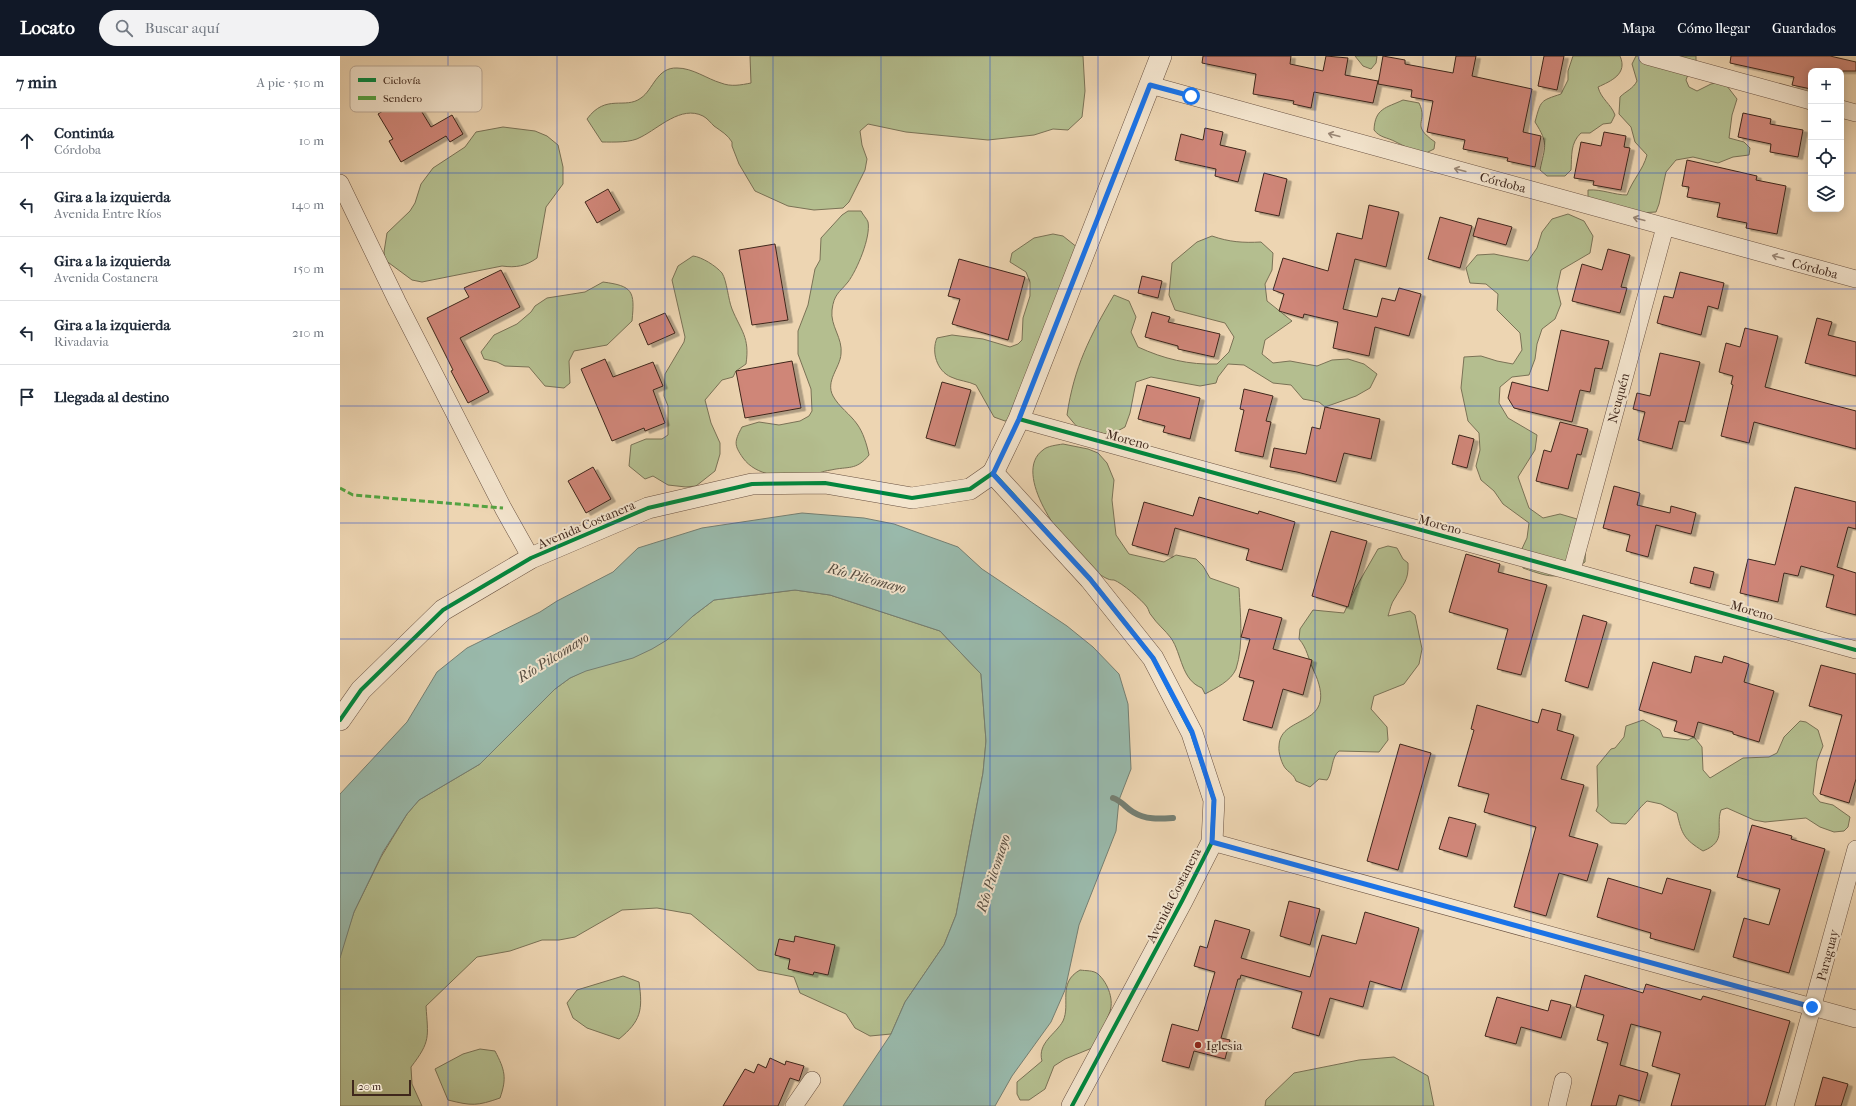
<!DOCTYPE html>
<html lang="es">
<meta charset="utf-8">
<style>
:root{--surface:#fff;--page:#f2f2f3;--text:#1f2937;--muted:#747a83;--line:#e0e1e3;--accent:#111827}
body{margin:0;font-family:"IM FELL French Canon",serif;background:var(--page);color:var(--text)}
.controls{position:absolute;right:12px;top:12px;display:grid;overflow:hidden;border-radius:8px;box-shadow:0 2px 10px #0003}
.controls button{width:36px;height:36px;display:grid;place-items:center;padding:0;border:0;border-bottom:1px solid var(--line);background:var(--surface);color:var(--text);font:20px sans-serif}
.scale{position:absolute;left:12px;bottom:10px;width:59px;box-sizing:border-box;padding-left:4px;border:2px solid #3f271c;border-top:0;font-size:11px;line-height:14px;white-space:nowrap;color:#3f271c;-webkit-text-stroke:3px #f3e4cd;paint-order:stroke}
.stop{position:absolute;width:12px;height:12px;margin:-9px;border:3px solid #1a73e8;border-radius:50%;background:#fff}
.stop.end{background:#1a73e8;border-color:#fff;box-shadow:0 1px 4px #0008}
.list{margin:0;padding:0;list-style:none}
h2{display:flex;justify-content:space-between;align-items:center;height:52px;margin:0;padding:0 16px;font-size:17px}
h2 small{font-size:13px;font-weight:400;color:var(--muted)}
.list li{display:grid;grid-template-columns:26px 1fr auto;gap:12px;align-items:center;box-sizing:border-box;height:64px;padding:0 16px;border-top:1px solid var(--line)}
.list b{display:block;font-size:15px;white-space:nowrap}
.list p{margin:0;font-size:13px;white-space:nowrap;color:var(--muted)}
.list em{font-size:13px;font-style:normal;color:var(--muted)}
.icon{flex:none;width:22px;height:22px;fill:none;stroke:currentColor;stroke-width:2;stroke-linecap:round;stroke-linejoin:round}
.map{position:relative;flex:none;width:1516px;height:1050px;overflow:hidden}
header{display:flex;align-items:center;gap:24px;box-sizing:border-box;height:56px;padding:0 20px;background:var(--accent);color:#fff}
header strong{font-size:19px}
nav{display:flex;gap:22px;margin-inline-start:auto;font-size:14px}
.search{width:280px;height:36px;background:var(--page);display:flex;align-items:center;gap:10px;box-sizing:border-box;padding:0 14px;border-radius:22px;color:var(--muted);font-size:15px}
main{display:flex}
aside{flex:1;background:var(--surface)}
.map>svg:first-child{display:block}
.green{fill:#b4be8f;stroke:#7a7256}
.water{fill:#99b9ab;stroke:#757f72}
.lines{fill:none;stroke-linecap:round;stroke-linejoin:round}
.stream{stroke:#757f72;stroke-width:6}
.building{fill:#cf8678;stroke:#3f271c;filter:url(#shadow)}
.minor-casing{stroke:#6a5242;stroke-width:18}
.tertiary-casing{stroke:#6a5242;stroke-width:22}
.minor{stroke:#f3e4cd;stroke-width:17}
.tertiary{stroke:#f3e4cd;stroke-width:21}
.quiet{stroke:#54a341;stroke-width:3;stroke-dasharray:6 3;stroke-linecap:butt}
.cycleway-casing{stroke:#f3e4cd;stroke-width:6}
.cycleway{stroke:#00873e;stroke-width:4}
.oneway{stroke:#998674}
.route{stroke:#1a73e8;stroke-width:5}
.grid{fill:none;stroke:#1d4ed8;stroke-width:1;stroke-opacity:0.55}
.poi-dot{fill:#8f2418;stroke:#f3e4cd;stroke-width:1.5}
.labels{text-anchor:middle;stroke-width:4;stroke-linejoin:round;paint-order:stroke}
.street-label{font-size:13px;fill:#3f271c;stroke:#f3e4cd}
.poi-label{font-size:13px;fill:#3f271c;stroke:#f3e4cd;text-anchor:start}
.water-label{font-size:14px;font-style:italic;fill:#564c40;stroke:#f3e4cd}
.key{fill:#f3e4cd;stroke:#bdab98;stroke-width:1}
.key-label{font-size:11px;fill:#3f271c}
</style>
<header>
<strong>Locato</strong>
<div class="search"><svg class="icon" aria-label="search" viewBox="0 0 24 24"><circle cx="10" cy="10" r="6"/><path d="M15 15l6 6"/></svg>Buscar aquí</div>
<nav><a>Mapa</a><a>Cómo llegar</a><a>Guardados</a></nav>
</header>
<main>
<aside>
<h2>7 min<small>A pie · 510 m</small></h2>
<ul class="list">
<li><svg class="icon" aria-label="ahead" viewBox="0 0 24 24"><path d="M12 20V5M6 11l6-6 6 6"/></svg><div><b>Continúa</b><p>Córdoba</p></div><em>10 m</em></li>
<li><svg class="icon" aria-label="left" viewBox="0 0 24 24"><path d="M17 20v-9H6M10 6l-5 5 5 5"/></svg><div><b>Gira a la izquierda</b><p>Avenida Entre Ríos</p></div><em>140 m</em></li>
<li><svg class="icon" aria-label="left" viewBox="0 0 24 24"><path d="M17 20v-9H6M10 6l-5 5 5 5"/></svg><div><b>Gira a la izquierda</b><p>Avenida Costanera</p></div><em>150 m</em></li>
<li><svg class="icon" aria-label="left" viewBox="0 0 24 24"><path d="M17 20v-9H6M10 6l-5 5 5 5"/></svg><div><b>Gira a la izquierda</b><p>Rivadavia</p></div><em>210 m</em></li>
<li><svg class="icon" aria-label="arrive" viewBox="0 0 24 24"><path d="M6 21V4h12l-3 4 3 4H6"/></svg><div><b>Llegada al destino</b></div></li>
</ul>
</aside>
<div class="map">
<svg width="1516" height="1050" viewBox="0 0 1516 1050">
<defs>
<filter id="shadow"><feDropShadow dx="4.5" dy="2.5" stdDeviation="0" flood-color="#0004"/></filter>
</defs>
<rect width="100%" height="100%" fill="#edd5b2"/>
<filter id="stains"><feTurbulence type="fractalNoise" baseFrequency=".005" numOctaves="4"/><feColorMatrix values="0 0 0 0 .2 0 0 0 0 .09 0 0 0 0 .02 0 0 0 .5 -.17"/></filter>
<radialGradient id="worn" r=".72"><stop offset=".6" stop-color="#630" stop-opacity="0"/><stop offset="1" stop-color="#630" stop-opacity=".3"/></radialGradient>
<!-- green -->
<g class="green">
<path d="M410 0H743L745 35 742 61 728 74 713 73 694 79 648 84 566 76 528 68 520 75 522 89 527 103 525 114 509 146 503 152 474 154 448 150 415 135 399 108 392 90V86C388 79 381 75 374 70 371 67 367 62 363 60 341 49 319 72 301 81 291 87 274 86 262 86L247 63C266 37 285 54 301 42 313 34 317 11 337 12 353 12 367 23 381 27 391 31 401 29 411 27Z"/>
<polygon points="1015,0 1037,0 1036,7 1031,13 1023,10"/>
<path d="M1233 0H1280C1288 18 1271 25 1258 31 1261 43 1271 48 1275 59L1271 67 1263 68 1250 77H1241C1230 87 1232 100 1231 114L1225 120H1207L1200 114C1205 90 1209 88 1195 66 1201 44 1200 45 1221 38L1228 24V15Z"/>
<path d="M1296 0H1356V12L1349 16 1346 24 1349 31 1357 35 1371 28 1379 26 1387 30 1397 43 1392 59 1389 82 1404 86 1410 92 1409 99 1393 101 1378 107 1353 101 1336 104 1326 116 1319 148 1316 156 1299 157 1248 142V134C1262 133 1274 139 1287 139 1293 123 1303 114 1307 99L1295 86 1291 71 1279 58 1280 41C1286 35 1293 33 1297 25L1292 8Z"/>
<path d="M1063 44 1079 47C1089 67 1069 68 1095 86L1094 93 1086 97C1073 95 1068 92 1056 86 1047 81 1040 82 1034 74 1035 52 1046 52 1063 44Z"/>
<path d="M163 71 195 75 207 80 218 89 223 111V128L206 151 197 202C186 210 176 212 162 210L82 226 72 224 45 204 44 196 47 177 70 155 75 147 81 128 93 112 125 91 136 76Z"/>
<path d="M508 155H521C523 159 527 163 528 166 531 181 517 214 508 226 499 237 494 238 492 254 490 270 503 282 501 298 500 312 485 325 493 340 499 351 510 358 517 368 523 376 527 389 529 399 516 415 508 410 491 414 482 415 473 420 464 420 443 422 416 420 403 402 394 389 394 386 402 371L419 366 439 369 460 365 469 360 472 355 471 333 458 298V275L468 249 475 213 480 204 481 182 502 159Z"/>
<path d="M1228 158 1244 165 1253 180 1250 197 1221 214 1217 232 1221 248 1215 263 1202 273 1197 288 1195 303 1189 319 1172 321 1160 331 1159 347 1168 362 1197 379 1195 394 1178 421 1189 452 1203 462 1220 458 1237 463 1246 477 1245 506C1219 524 1214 523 1183 512L1180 497 1187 482 1189 467 1163 448 1154 435 1141 424 1136 410 1140 394 1139 377 1128 365 1121 332 1124 301 1141 300 1157 305 1173 308 1182 294 1180 277 1157 254 1158 238 1146 228 1130 227 1126 212 1137 199 1154 198 1188 205 1197 192 1202 176 1212 163Z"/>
<path d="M713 178 723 180 738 192 671 364 665 365 654 361 636 329C628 325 619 325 611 321 597 315 591 296 597 282L612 279 643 283 670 291 678 288 682 284 683 262 690 240V226L686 216 670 206 672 197 694 182Z"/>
<path d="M872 180C889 186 903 187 921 186L933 197 932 214 925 228 927 245 952 265 925 284 922 298 933 307 950 305 977 310 992 304 1008 303 1024 308 1037 318 1030 332 1016 340 985 351 979 346 963 343 951 329 933 327 904 309 888 308 878 321 876 327 860 330 811 321 796 326 790 357 785 371 770 379 738 372 727 359C734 311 750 280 774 239L789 245 796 261 791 276 798 291C824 303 849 309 877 308L889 296 894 281 885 267 835 254 829 239 832 207 857 186Z"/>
<path d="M353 200C362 201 376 210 382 217 387 225 388 243 392 253 401 275 410 281 406 308L396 315 393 321 382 324 365 344 371 367 380 387V398L375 415 356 430 346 431 328 429 313 420 305 423 289 410 291 389 306 383H322L328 379V350L324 340 325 318 344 286 345 281 332 224 338 210Z"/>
<path d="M263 226C293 230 295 235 292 265L267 289 234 295 229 305 230 327 224 332 205 330 189 311 165 310 157 306 144 303 141 296 154 279 177 268 191 256 195 250 207 242 245 236Z"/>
<path d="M723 388 748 393 758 397 767 407 774 424 772 444 776 479 789 498 824 506 836 499 856 503 863 510 870 522 899 532C900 556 904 589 896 613 891 625 876 632 865 638L862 632C841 624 842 598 831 582 825 574 817 568 811 559 809 557 809 554 807 551 802 544 782 527 774 524 773 524 770 524 768 523 760 520 751 511 744 505 723 487 671 417 703 394 707 390 717 389 723 388Z"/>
<path d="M1048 490 1057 492 1063 503 1068 507C1069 525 1063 528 1055 542 1051 547 1050 554 1048 560L1070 555 1075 559 1082 593 1079 608 1064 628 1034 640 1031 653 1047 671 1048 684 1039 696 999 695C991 701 993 716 987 724L979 723 970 731 956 725C954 719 951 718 946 713 942 709 938 696 939 690 940 656 1002 674 973 613 968 602 967 592 959 583L960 573 973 554 1004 557 1015 533 1038 493Z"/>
<path d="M455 534 490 539 600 575 641 618 646 685 643 717 616 859 604 889 565 946 551 978 530 980 515 972 506 958 460 937 454 921 418 914 351 858 317 852 282 854 235 881 219 884H202L170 895 137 901 86 950C88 981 91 985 71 1011L72 1028 82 1050H0V897L14 856 41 801 67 758 79 744 140 708 215 633 230 622 353 560 374 544Z"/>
<path d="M1303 664 1320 674 1323 681 1348 684 1354 681 1362 691 1363 714 1370 722 1403 702 1429 701 1437 697 1444 681 1460 665 1466 666 1478 674 1483 690 1477 705 1473 738 1480 746 1493 749 1510 761 1508 771 1504 775 1494 776 1480 771 1466 762 1425 766 1414 764 1387 752 1381 754C1375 771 1388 785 1363 795 1344 783 1342 779 1337 757L1321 748 1307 745C1298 753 1294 760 1286 768L1271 767 1256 755 1258 750 1257 710 1271 693 1275 692 1284 681 1286 670Z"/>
<path d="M740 914C746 915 753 914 758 918 768 927 775 945 769 958 765 970 758 981 752 992L725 1003 714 1010 705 1033 689 1044H680L677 1038V1026L702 1005C697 987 716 978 723 965 731 948 717 927 740 914Z"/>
<path d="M283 920 299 926C303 954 301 965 279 983L247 972 233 962 227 947 237 934Z"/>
<path d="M140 993 155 995C165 1014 167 1022 160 1042 137 1050 132 1050 108 1044L95 1013 123 998Z"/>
<polygon points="1054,1001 1088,1020 1094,1050 925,1050 926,1044 954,1017 1019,1004"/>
</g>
<!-- water -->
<polygon class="water" points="462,457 524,462 554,468 618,491 642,513 727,570 753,591 779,618 788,648 791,713 779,744 776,775 739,869 725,934 711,966 672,1020 655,1050 503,1050 551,978 565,946 604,889 616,859 643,717 646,685 641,618 600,575 490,539 455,534 374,544 353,560 327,584 312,593 293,602 246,615 230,622 215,633 140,708 79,744 67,758 43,796 14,856 0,902 0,738 67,666 97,616 127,592 200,556 217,545 273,516 298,492 362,472"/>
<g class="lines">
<!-- stream -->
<path class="stream" d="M773 742C782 745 786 752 793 756 806 764 819 763 833 762"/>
</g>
<!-- building -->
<g class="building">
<polygon points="863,0 951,0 950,8 983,15 986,0 1008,2 1005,19 1038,25 1033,47 974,36 971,52 953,48 954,45 913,38 916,18 862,7"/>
<polygon points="1043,0 1065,4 1065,8 1113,17 1116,0 1136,0 1132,20 1192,33 1183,76 1201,80 1195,111 1167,105 1168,102 1123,93 1125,84 1087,76 1093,45 1071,41 1072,34 1038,28"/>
<polygon points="1204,0 1224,0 1217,34 1198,30"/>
<polygon points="1391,0 1490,0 1516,6 1516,15 1471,15 1471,33 1452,29 1454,21 1390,7"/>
<polygon points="71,38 91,71 112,59 123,78 110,86 106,80 61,106 49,85 53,83 38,58"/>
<polygon points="1403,57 1431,63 1430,68 1463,74 1458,101 1430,96 1431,88 1398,81"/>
<polygon points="865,72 883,76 880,89 906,95 898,126 875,120 876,113 835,104 841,78 863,84"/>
<polygon points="1264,76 1286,80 1284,91 1290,92 1281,134 1253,129 1254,125 1234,122 1241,86 1261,90"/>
<polygon points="1347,104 1417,120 1416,124 1446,130 1437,178 1406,172 1407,167 1377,161 1380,147 1347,141 1349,131 1342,130"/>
<polygon points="924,117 947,123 939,160 915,155"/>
<polygon points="268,133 280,154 257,167 245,146"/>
<polygon points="1029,149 1059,156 1046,211 1015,203 1003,253 1037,261 1042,242 1055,245 1059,232 1081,238 1069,280 1035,271 1029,300 993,292 998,266 964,258 963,262 939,255 944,238 933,234 943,202 988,215 997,177 1022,183"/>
<polygon points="1100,161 1132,170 1120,212 1088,203"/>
<polygon points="1138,162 1172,171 1166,189 1133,180"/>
<polygon points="435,188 448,264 412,269 399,194"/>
<polygon points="1268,193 1290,199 1281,231 1287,232 1280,257 1232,245 1242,208 1262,214"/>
<polygon points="619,203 685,221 668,284 612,268 620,243 608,240"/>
<polygon points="161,214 180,251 120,282 149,336 128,347 111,315 113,314 87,262 129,241 124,232"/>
<polygon points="1340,216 1384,227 1378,253 1368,250 1361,279 1317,267 1324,240 1333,242"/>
<polygon points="802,220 822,225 818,242 798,237"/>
<polygon points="812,256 830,261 828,266 880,278 874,301 838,293 838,290 805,281"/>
<polygon points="325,257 335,277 308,289 299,268"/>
<polygon points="1477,262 1492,266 1488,279 1516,286 1516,320 1465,307"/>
<polygon points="1405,272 1438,280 1425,331 1516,355 1516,393 1414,366 1409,387 1381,380 1393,329 1391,328 1393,320 1379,316 1386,287 1400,291"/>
<polygon points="1221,274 1269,285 1262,313 1255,312 1250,336 1240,334 1232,366 1174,352 1168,342 1172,326 1208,335"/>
<polygon points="1320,297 1360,306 1345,366 1339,365 1332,393 1298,384 1305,356 1293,353 1297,337 1310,340"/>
<polygon points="265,303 273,321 313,306 323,330 313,334 325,367 305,375 304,372 272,385 241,313"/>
<polygon points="452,305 461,352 405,362 396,315"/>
<polygon points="602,326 631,334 615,390 586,382"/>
<polygon points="807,329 860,342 850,383 823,376 825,370 798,363"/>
<polygon points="904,333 933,340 926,365 931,366 923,401 895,395 904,354 900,353"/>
<polygon points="985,351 1040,363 1031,403 1004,397 996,426 957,416 930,411 934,392 966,398 972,371 980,373"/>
<polygon points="1220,366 1248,373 1241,399 1237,398 1228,433 1196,425 1204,394 1211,396"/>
<polygon points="1119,379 1134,383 1127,412 1112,408"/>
<polygon points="253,411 271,443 246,457 228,425"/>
<polygon points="1274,430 1300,437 1297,449 1330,457 1331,450 1356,457 1351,478 1316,469 1308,501 1286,495 1290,479 1263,472"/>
<polygon points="1455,431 1516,446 1516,473 1508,471 1497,511 1516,517 1516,559 1486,551 1494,519 1461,510 1458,520 1444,517 1438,546 1400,537 1408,503 1435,509"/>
<polygon points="859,441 918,458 919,455 955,466 942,514 906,504 909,493 835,472 828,499 792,489 804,446 853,460"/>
<polygon points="991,475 1027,485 1008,551 972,540"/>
<polygon points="1126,498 1160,508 1158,516 1207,529 1181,619 1157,613 1168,573 1109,556"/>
<polygon points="1354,511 1374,516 1370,532 1350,527"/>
<polygon points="909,553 942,562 933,593 972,604 963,639 943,633 932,672 903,664 914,625 899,621 910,583 901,581"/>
<polygon points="1243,559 1267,566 1248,632 1225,625"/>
<polygon points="1355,600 1382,607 1384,600 1409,608 1404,626 1434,635 1419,686 1393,678 1393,676 1358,666 1354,681 1334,675 1337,665 1299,654 1313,606 1351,617"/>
<polygon points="1481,609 1516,618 1516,723 1509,747 1480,738 1502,659 1469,650"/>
<polygon points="1137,649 1198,667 1202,653 1221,658 1217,674 1234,679 1221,723 1244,729 1229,780 1258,788 1247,825 1219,817 1206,860 1174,851 1196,771 1144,756 1149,738 1118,730 1134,674 1131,673"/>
<polygon points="1060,688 1091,697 1058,814 1027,805"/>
<polygon points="1109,761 1136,768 1127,801 1099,793"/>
<polygon points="1412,769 1452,780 1451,783 1485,793 1449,917 1393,901 1404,862 1429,869 1440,833 1397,821"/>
<polygon points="1268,822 1322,838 1327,822 1371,834 1354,894 1310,882 1311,877 1257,861"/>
<polygon points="949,845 980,853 970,889 940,880"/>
<polygon points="1025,856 1079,872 1061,934 1030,925 1023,951 990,942 979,980 952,972 962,936 901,919 900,923 898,923 881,982 890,984 885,1003 854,995 849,1012 822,1005 832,968 858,975 875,916 854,910 860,890 867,892 875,864 910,874 901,902 970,921 982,879 1016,888"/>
<polygon points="455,880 495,889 488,919 474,916 473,919 448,913 450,903 435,899 439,883 454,886"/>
<polygon points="1245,919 1303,937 1306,928 1361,944 1363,940 1450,965 1425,1050 1331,1050 1340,1018 1312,1010 1321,976 1291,968 1280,1009 1308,1017 1300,1045 1279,1039 1276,1050 1251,1050 1268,987 1257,984 1264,959 1236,951"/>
<polygon points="1157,941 1208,955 1211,944 1231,949 1221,982 1181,971 1176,988 1145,980"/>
<polygon points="430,1002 445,1009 446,1005 464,1010 459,1025 450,1022 438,1050 383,1050 405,1013 414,1017 418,1008 426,1012"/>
<polygon points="1483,1021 1508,1028 1501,1050 1475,1050"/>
</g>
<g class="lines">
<defs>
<g id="minor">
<polyline points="1307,0 1471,45"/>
<polyline points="810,29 1516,223"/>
<polyline points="1501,53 1516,57"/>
<polyline points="0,127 57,245 163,452 191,502"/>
<polyline points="679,363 1516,594"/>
<polyline points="1232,514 1325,171"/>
<polyline points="872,786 1516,963"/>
<polyline points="454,1050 472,1024"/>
<polyline points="1217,1050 1223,1025"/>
<polyline points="1445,1050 1516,793"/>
</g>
<g id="tertiary">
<polyline points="653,417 750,523 813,602 852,677 874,744 872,786 842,845 732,1050"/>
<polyline points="653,417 679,363 821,0"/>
<polyline points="0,664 21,634 103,554 191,502 308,452 412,428 485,427 572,442 630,433 653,417"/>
</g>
</defs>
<!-- minor casing -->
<use href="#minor" class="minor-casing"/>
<!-- tertiary casing -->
<use href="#tertiary" class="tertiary-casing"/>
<!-- minor -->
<use href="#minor" class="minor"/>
<!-- tertiary -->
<use href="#tertiary" class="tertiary"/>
<!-- quiet -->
<polyline class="quiet" points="0,432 13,439 163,452"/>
<defs>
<g id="cycleway">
<polyline points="679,363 1516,594"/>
<polyline points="0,664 21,634 103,554 191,502 308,452 412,428 485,427 572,442 630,433 653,417 750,523 813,602 852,677 874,744 872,786 842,845 732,1050"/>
</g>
</defs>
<!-- cycleway casing -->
<use href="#cycleway" class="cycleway-casing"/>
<!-- cycleway -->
<use href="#cycleway" class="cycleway"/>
</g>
<!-- one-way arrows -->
<defs><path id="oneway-shaft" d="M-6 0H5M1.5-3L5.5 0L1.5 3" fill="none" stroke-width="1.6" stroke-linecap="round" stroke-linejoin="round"/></defs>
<g class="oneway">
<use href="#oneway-shaft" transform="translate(994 79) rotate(-165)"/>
<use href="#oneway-shaft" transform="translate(1120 114) rotate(-165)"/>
<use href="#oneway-shaft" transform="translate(1299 163) rotate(-165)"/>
<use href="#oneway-shaft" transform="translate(1438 201) rotate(-165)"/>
</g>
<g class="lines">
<!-- route -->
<polyline class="route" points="851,40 810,29 679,363 653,418 750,523 813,602 852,676 874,744 872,786 1472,951"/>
</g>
<!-- grid -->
<path class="grid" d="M108 0V1050M217 0V1050M325 0V1050M433 0V1050M541 0V1050M650 0V1050M758 0V1050M866 0V1050M975 0V1050M1083 0V1050M1191 0V1050M1299 0V1050M1408 0V1050M0 117H1471M1501 117H1516M0 233H1516M0 350H1516M0 467H1516M0 583H1516M0 700H1516M0 817H1516M0 933H1516"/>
<!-- markers -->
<circle class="poi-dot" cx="858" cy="989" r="4"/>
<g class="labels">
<!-- street labels -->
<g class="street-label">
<text transform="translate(1163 126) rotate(15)" y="5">Córdoba</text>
<text transform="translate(1475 212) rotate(15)" y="5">Córdoba</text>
<text transform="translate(1278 342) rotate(-75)" y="5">Neuquén</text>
<text transform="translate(788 383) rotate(15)" y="5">Moreno</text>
<text transform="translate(246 468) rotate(-23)" y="5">Avenida Costanera</text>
<text transform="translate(1100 468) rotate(15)" y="5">Moreno</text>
<text transform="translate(1412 554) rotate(16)" y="5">Moreno</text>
<text transform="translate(833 839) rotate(-63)" y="5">Avenida Costanera</text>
<text transform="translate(1487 899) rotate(-75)" y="5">Paraguay</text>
</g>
<!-- poi labels -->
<g class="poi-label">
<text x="866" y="994">Iglesia</text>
</g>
<!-- water labels -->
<g class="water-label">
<text transform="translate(527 522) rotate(15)" y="5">Río Pilcomayo</text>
<text transform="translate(213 601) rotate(-32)" y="5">Río Pilcomayo</text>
<text transform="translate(653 817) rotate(-72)" y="5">Río Pilcomayo</text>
</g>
</g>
<!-- legend -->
<rect x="10" y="10" width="132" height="46" rx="6" class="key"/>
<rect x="18" y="22" width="18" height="4" fill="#00873e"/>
<rect x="18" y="40" width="18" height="4" fill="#54a341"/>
<g class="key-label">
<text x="43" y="28">Ciclovía</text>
<text x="43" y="46">Sendero</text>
</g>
<rect width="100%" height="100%" filter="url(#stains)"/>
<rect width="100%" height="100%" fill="url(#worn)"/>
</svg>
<div class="controls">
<button>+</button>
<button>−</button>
<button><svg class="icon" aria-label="locate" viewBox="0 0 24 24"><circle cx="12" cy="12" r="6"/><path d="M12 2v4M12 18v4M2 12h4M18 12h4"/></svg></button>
<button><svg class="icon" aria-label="layers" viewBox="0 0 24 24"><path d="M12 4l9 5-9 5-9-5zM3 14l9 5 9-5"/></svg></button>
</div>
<div class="scale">20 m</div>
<div class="stop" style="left:851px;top:40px"></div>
<div class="stop end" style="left:1472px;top:951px"></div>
</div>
</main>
